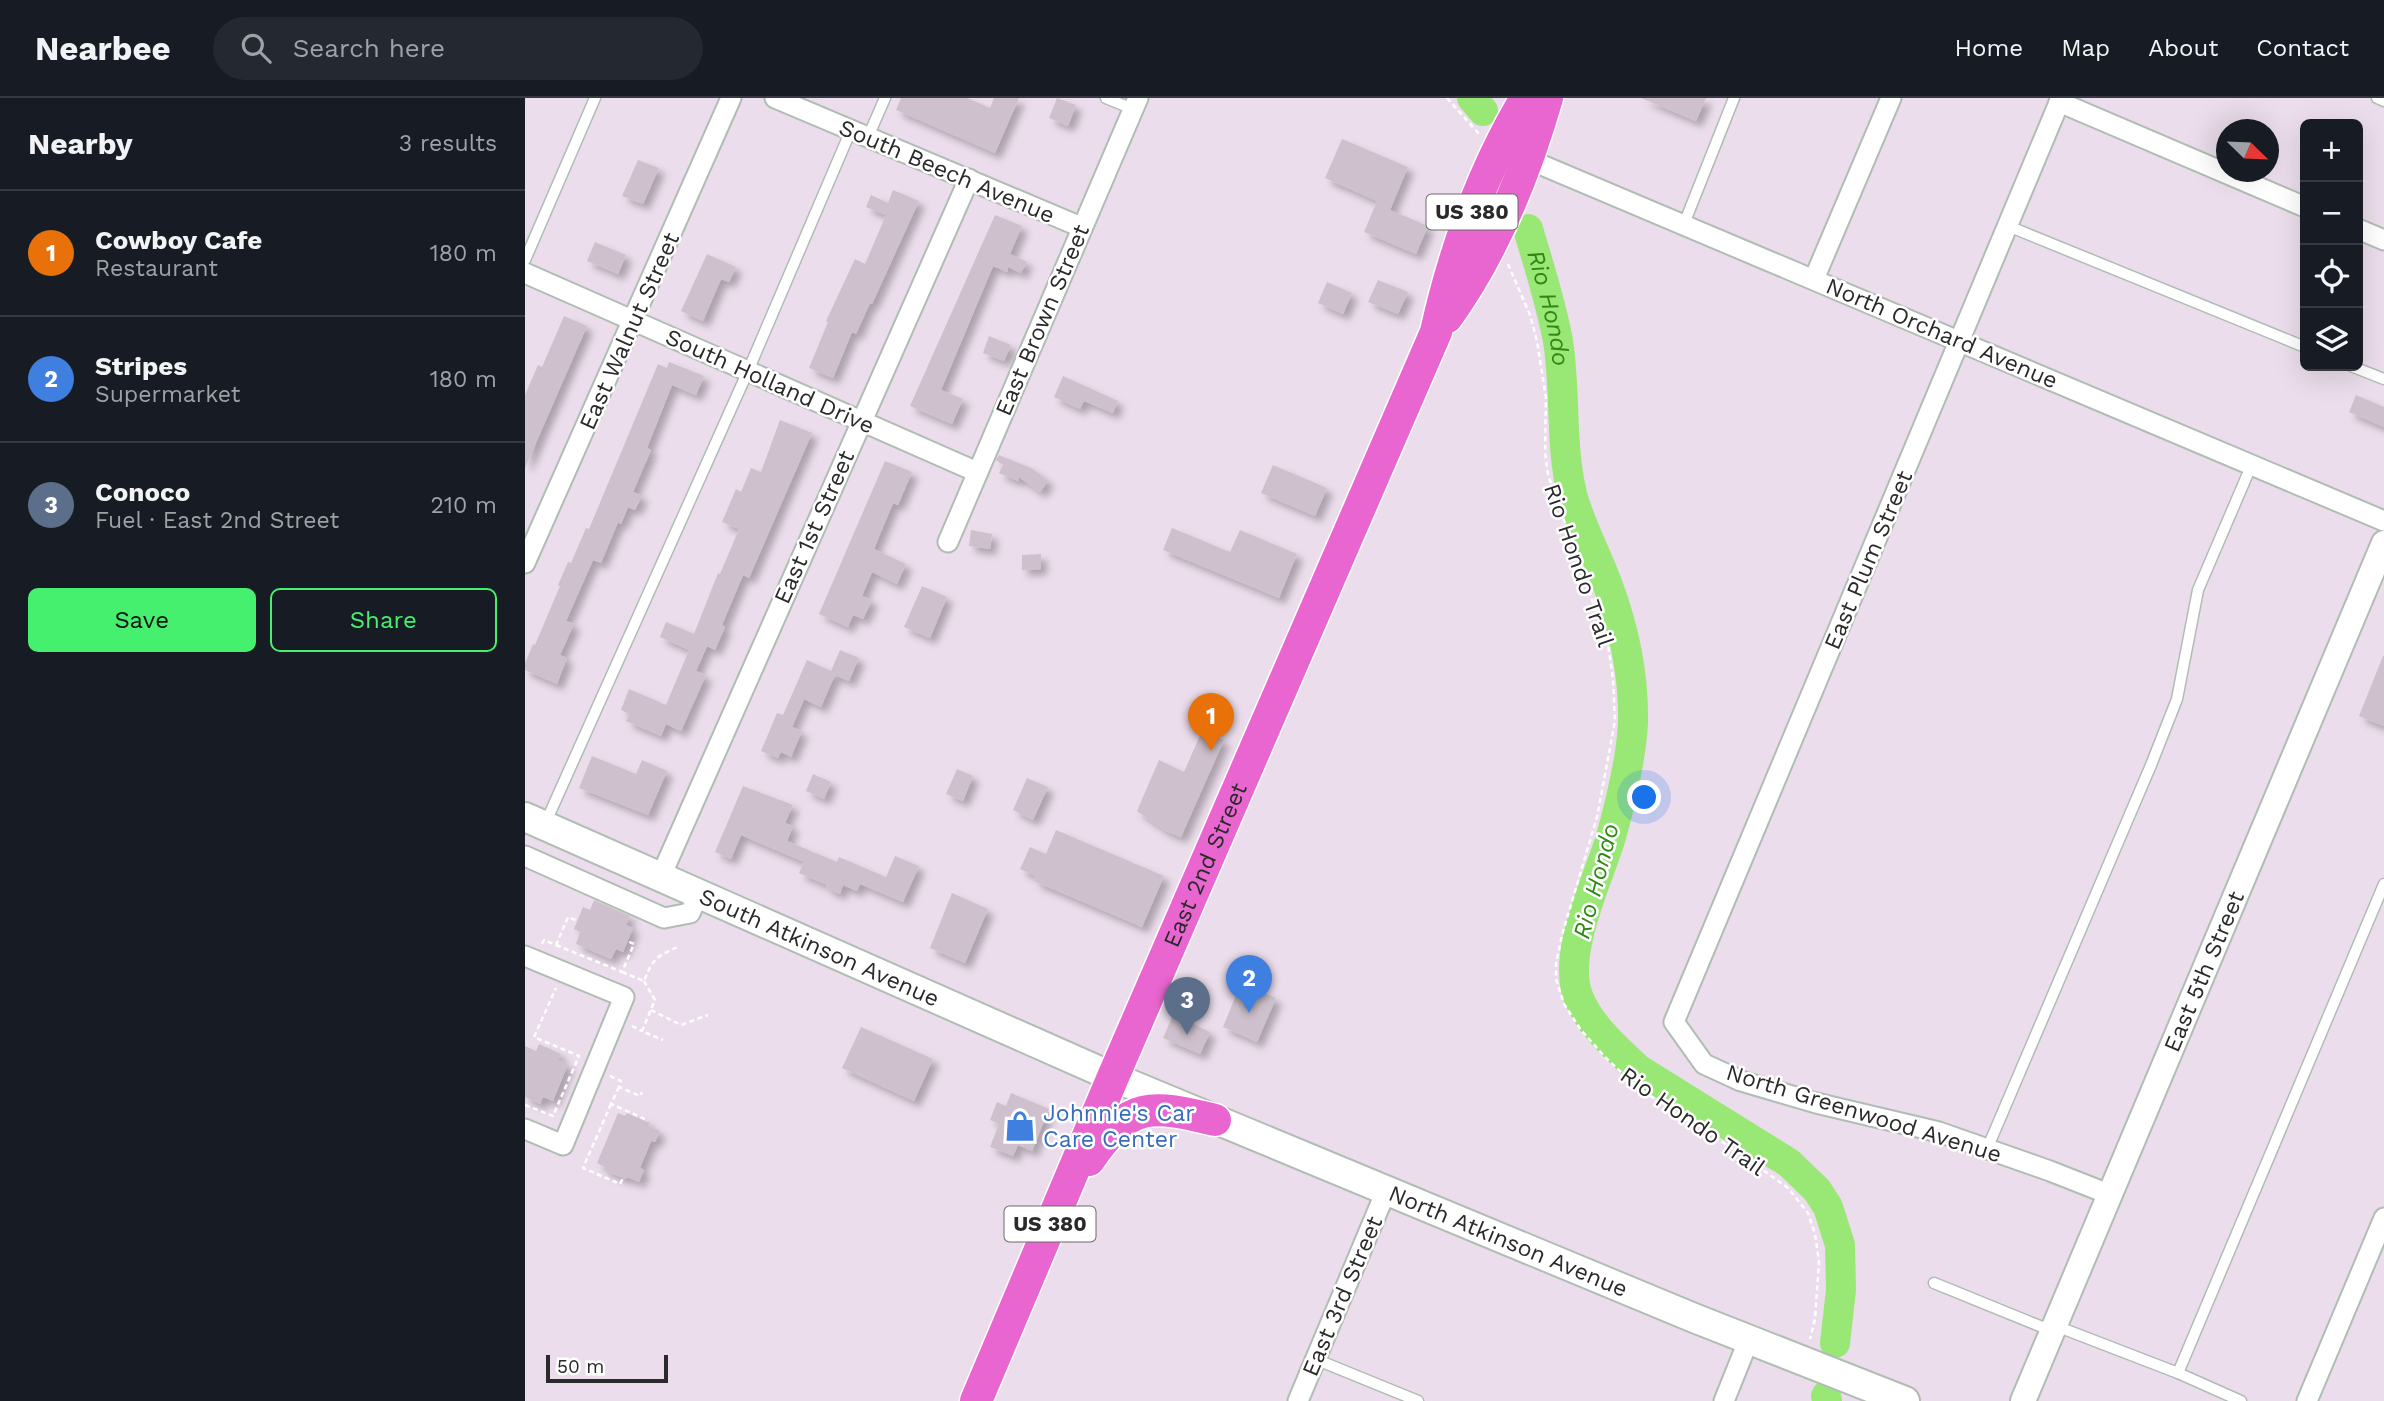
<!DOCTYPE html>
<meta charset="utf-8">
<style>
:root{--surface:#171b24;--page:#242831;--text:#f1f3f6;--muted:#9ea1a6;--line:#363941;--accent:#46f06f}
body{margin:0;font-family:"Work Sans",sans-serif;background:var(--page);color:var(--text)}
.controls{position:absolute;right:21px;top:21px;display:grid;overflow:hidden;border-radius:10px;box-shadow:0 7px 28px #0002}
.controls button{width:63px;height:63px;display:grid;place-items:center;padding:0;border:0;border-bottom:2px solid var(--line);background:var(--surface);color:var(--text);font:35px sans-serif}
.compass{position:absolute;left:1691px;top:21px;width:63px;height:63px;border-radius:50%;background:var(--surface);box-shadow:0 7px 28px #0002;rotate:113deg}
.scale{position:absolute;left:21px;bottom:18px;width:122px;box-sizing:border-box;padding-left:7px;border:4px solid #2a2a2a;border-top:0;font-size:19px;line-height:24px;white-space:nowrap;color:#2a2a2a;-webkit-text-stroke:5px #fff;paint-order:stroke}
.you{position:absolute;left:1120px;top:700px;width:24px;height:24px;margin:-18px;border:5px solid #fff;border-radius:50%;background:#1a73e8;box-shadow:0 0 0 10px #1a73e833}
.badge{display:grid;place-items:center;width:46px;height:46px;border-radius:50%;background:var(--accent);color:#fff;font-size:23px;font-weight:700}
.pin{position:absolute;translate:-50% -58px;filter:drop-shadow(0 2px 4px #0008)}
.pin::after{content:'';position:absolute;top:37px;width:24px;height:21px;background:inherit;clip-path:polygon(0 0,100% 0,50% 100%)}
.list{margin:0;padding:0;list-style:none}
h2{display:flex;justify-content:space-between;align-items:center;height:91px;margin:0;padding:0 28px;font-size:30px}
h2 small{font-size:23px;font-weight:400;color:var(--muted)}
.list li{display:grid;grid-template-columns:46px 1fr auto;gap:21px;align-items:center;box-sizing:border-box;height:126px;padding:0 28px;border-top:2px solid var(--line)}
.list b{display:block;font-size:26px;white-space:nowrap}
.list p{margin:0;font-size:23px;white-space:nowrap;color:var(--muted)}
.list em{font-size:23px;font-style:normal;color:var(--muted)}
.actions{display:flex;gap:14px;padding:21px 28px}
.actions a{flex:1;padding:16px 0;border:2px solid var(--accent);border-radius:10px;text-align:center;font-size:24px;color:var(--accent)}
.actions .main{background:var(--accent);color:#111}
.icon{flex:none;width:38px;height:38px;fill:none;stroke:currentColor;stroke-width:2;stroke-linecap:round;stroke-linejoin:round}
.map{position:relative;flex:none;width:1859px;height:1303px;overflow:hidden}
header{display:flex;align-items:center;gap:42px;box-sizing:border-box;height:98px;padding:0 35px;background:var(--surface);border-bottom:2px solid var(--line)}
header strong{font-size:33px}
nav{display:flex;gap:38px;margin-inline-start:auto;font-size:24px}
.search{width:490px;height:63px;background:var(--page);display:flex;align-items:center;gap:18px;box-sizing:border-box;padding:0 24px;border-radius:38px;color:var(--muted);font-size:26px}
main{display:flex}
aside{flex:1;background:var(--surface)}
.map>svg:first-child{display:block}
.lines{fill:none;stroke-linecap:round;stroke-linejoin:round}
.river{stroke:#99e876;stroke-width:30}
.building{fill:#cec1cd;filter:url(#shadow)}
.service-casing{stroke:#b0bdb4;stroke-width:13}
.minor-casing{stroke:#b0bdb4;stroke-width:23}
.tertiary-casing{stroke:#b0bdb4;stroke-width:28}
.secondary-casing{stroke:#b0bdb4;stroke-width:32}
.primary-casing{stroke:#fff;stroke-width:35}
.path{stroke:#fff;stroke-width:2.5;stroke-dasharray:5 3.5;stroke-linecap:butt}
.service{stroke:#fff;stroke-width:10}
.minor{stroke:#fff;stroke-width:19}
.tertiary{stroke:#fff;stroke-width:24}
.secondary{stroke:#fff;stroke-width:28}
.primary{stroke:#e965cf;stroke-width:32}
.labels{text-anchor:middle;stroke-width:5;stroke-linejoin:round;paint-order:stroke}
.shield{fill:#fff;stroke:#6a6a6a;stroke-width:2}
.shield-label{font-size:21px;font-weight:bold;fill:#2a2a2a}
.street-label{font-size:23px;fill:#2a2a2a;stroke:#fff}
.shop-label{font-size:23px;fill:#366cbe;stroke:#fff;text-anchor:start}
.water-label{font-size:24px;font-style:italic;fill:#2f8715;stroke:#fff}
</style>
<header>
<strong>Nearbee</strong>
<div class="search"><svg class="icon" aria-label="search" viewBox="0 0 24 24"><circle cx="10" cy="10" r="6"/><path d="M15 15l6 6"/></svg>Search here</div>
<nav><a>Home</a><a>Map</a><a>About</a><a>Contact</a></nav>
</header>
<main>
<aside>
<h2>Nearby<small>3 results</small></h2>
<ul class="list">
<li><span class="badge" style="background:#e8710a">1</span><div><b>Cowboy Cafe</b><p>Restaurant</p></div><em>180 m</em></li>
<li><span class="badge" style="background:#3f7fe0">2</span><div><b>Stripes</b><p>Supermarket</p></div><em>180 m</em></li>
<li><span class="badge" style="background:#5c6f8a">3</span><div><b>Conoco</b><p>Fuel · East 2nd Street</p></div><em>210 m</em></li>
</ul>
<div class="actions"><a class="main">Save</a><a>Share</a></div>
</aside>
<div class="map">
<svg width="1859" height="1303" viewBox="0 0 1859 1303">
<defs>
<filter id="shadow"><feDropShadow dx="6" dy="6" stdDeviation="3.5" flood-color="#0004"/></filter>
</defs>
<rect width="100%" height="100%" fill="#ebddeb"/>
<g class="lines">
<!-- river -->
<g class="river">
<polyline points="947,0 958,13"/>
<path id="s1" d="M1003 131C1014 168 1026 205 1033 243 1041 294 1035 346 1047 396 1055 427 1071 455 1082 485 1099 530 1109 577 1108 625 1106 663 1096 703 1086 739 1073 782 1037 854 1053 898 1064 927 1091 950 1113 971L1264 1065 1292 1092 1303 1109 1315 1147 1316 1192 1310 1245"/>
<polyline points="1301,1298 1302,1303"/>
</g>
</g>
<!-- building -->
<g class="building">
<polygon points="376,0 442,0 465,10 469,0 494,0 470,55 371,12"/>
<polygon points="532,0 551,7 543,28 524,20"/>
<polygon points="1116,0 1181,0 1171,23"/>
<polygon points="817,41 883,69 865,112 903,128 891,156 839,134 852,103 800,80"/>
<polygon points="113,62 134,70 118,106 97,98"/>
<polygon points="368,92 394,103 347,206 345,205 331,236 327,234 308,280 284,270 303,224 301,223 330,161 340,166 361,117 341,109 346,97 363,105"/>
<polygon points="470,117 497,128 485,156 502,164 496,175 483,169 482,174 468,168 416,292 438,301 427,326 385,308"/>
<polygon points="70,144 101,157 93,176 62,163"/>
<polygon points="182,156 211,169 204,184 196,181 178,223 156,213"/>
<polygon points="853,182 883,194 873,216 843,204"/>
<polygon points="802,184 827,195 818,216 793,205"/>
<polygon points="39,218 62,228 0,370 0,297 13,267 17,269"/>
<polygon points="464,238 486,247 479,263 458,255"/>
<polygon points="144,264 179,278 171,297 147,287 122,350 126,352 108,394 117,398 110,412 103,409 96,426 93,424 76,465 68,462 41,523 49,526 35,557 42,560 32,586 0,572 0,565 8,546 10,547 35,488 33,487 43,464 46,465 61,430 64,431 133,266 142,270"/>
<polygon points="538,278 593,303 588,315 559,303 555,311 529,299"/>
<polygon points="1831,297 1859,309 1859,329 1824,314"/>
<polygon points="255,322 287,335 224,480 218,477 197,527 200,529 190,552 182,548 171,573 181,577 156,633 141,626 136,638 101,623 105,616 96,612 104,591 141,607 164,552 135,539 141,524 169,536 193,475 195,476 214,431 197,424 211,391 216,394 226,370 236,374"/>
<polygon points="474,357 508,371 523,383 515,394 494,379 493,383 474,375 478,367 471,362"/>
<polygon points="360,363 387,374 373,407 368,405 349,451 381,466 372,486 347,474 337,498 347,502 338,521 328,517 323,529 294,516"/>
<polygon points="748,367 802,390 790,418 736,395"/>
<polygon points="647,430 705,454 715,432 772,456 754,500 638,452"/>
<polygon points="446,432 467,436 465,451 444,448"/>
<polygon points="516,456 516,471 497,472 497,457"/>
<polygon points="397,488 422,499 405,540 379,529"/>
<polygon points="315,552 334,560 324,583 310,577 296,609 279,601 267,629 277,633 266,659 256,654 253,660 236,653 252,615 258,617 282,562 306,573"/>
<polygon points="1858,558 1859,558 1859,628 1834,618"/>
<polygon points="677,633 699,642 656,739 641,733 612,713 634,662 659,674"/>
<polygon points="67,658 111,676 117,662 142,673 123,717 54,690"/>
<polygon points="432,671 448,678 438,703 421,696"/>
<polygon points="288,676 306,684 299,701 281,693"/>
<polygon points="502,680 523,689 508,722 488,712"/>
<polygon points="218,688 268,707 260,725 268,728 262,743 312,764 314,759 361,779 370,758 394,768 378,804 335,786 332,793 318,787 315,796 301,790 302,787 274,775 279,764 216,737 206,761 190,754"/>
<polygon points="531,732 639,778 617,829 509,783 511,778 495,771 505,749 521,756"/>
<polygon points="427,795 463,811 440,865 405,850"/>
<polygon points="69,802 105,818 101,827 108,830 98,854 91,851 86,861 51,846 55,834 49,831 58,809 65,812"/>
<polygon points="716,885 751,900 732,944 698,929"/>
<polygon points="648,917 685,934 675,956 638,940"/>
<polygon points="336,929 408,961 389,1003 317,970"/>
<polygon points="14,946 36,956 33,962 43,966 28,1003 18,999 15,1006 0,999 0,948 11,953"/>
<polygon points="486,995 524,1011 507,1053 493,1047 488,1058 465,1049 474,1026 465,1022 472,1004 481,1008"/>
<polygon points="93,1015 100,1018 102,1015 125,1025 123,1028 135,1033 130,1044 126,1043 115,1070 119,1072 114,1084 102,1079 101,1081 79,1072 80,1069 72,1065"/>
</g>
<g class="lines">
<defs>
<g id="service">
<polyline points="581,0 608,11"/>
<polyline points="1852,0 1859,3"/>
<polyline points="343,39 360,0"/>
<polyline points="1159,126 1209,0"/>
<polyline points="1483,128 1780,249"/>
<polyline points="0,162 70,0"/>
<polyline points="1826,268 1859,281"/>
<polyline points="20,726 223,273 326,32"/>
<polyline points="1462,1051 1626,667 1652,601 1673,492 1727,366"/>
<polyline points="1409,1185 1527,1233"/>
<polyline points="1531,1228 1653,1275 1716,1303"/>
<polyline points="790,1261 893,1303"/>
<polyline points="1653,1275 1859,786"/>
</g>
<g id="minor">
<polyline points="250,0 556,129"/>
<polyline points="1536,0 1149,924 1179,966 1216,983 1291,1005 1414,1034 1525,1073 1586,1097"/>
<polyline points="1534,4 1780,109"/>
<polyline points="993,57 1859,423"/>
<polyline points="1833,131 1859,142"/>
<polyline points="0,175 452,374"/>
<polyline points="1289,181 1366,0"/>
<polyline points="423,444 613,0"/>
<polyline points="0,465 206,0"/>
<polyline points="0,758 139,820 165,815 174,795"/>
<polyline points="136,778 444,81"/>
<polyline points="0,858 99,899 38,1047 0,1031"/>
<polyline points="773,1303 861,1093"/>
<polyline points="1199,1303 1224,1241"/>
<polyline points="1782,1303 1859,1120"/>
</g>
<g id="tertiary">
<path id="s2" d="M1498 1303 1859 445"/>
</g>
<g id="secondary">
<path id="s3" d="M0 719 588 979 1169 1220 1380 1303"/>
</g>
<g id="primary">
<path d="M922 219C969 154 1000 76 1022 0"/>
<path d="M564 1062C605 1002 626 1007 690 1022"/>
<path id="s4" d="M451 1303 588 979 911 234C929 153 958 72 1001 0"/>
</g>
</defs>
<!-- service casing -->
<use href="#service" class="service-casing"/>
<!-- minor casing -->
<use href="#minor" class="minor-casing"/>
<!-- tertiary casing -->
<use href="#tertiary" class="tertiary-casing"/>
<!-- secondary casing -->
<use href="#secondary" class="secondary-casing"/>
<!-- primary casing -->
<use href="#primary" class="primary-casing"/>
<!-- path -->
<g class="path">
<polyline points="922,0 955,37"/>
<polyline points="983,166 1005,217 1012,243 1021,300 1020,354 1023,377 1083,547 1088,581 1090,623 1072,719 1037,837 1031,865 1031,881 1039,906 1056,932 1080,959 1113,990 1216,1056 1263,1090 1283,1115 1290,1136 1294,1164 1290,1221 1285,1241"/>
<polyline points="17,846 19,842 31,847 43,819 53,823"/>
<polyline points="31,847 97,874 109,846 102,843"/>
<path d="M97 874 119 883C128 860 132 858 155 848"/>
<polyline points="119,883 130,902 117,933 138,942"/>
<polyline points="126,912 156,927 183,917"/>
<polyline points="107,928 117,933"/>
<polyline points="85,978 96,983 94,989 115,998 117,994"/>
<polyline points="94,989 86,1006 122,1022 121,1023"/>
<polyline points="86,1006 58,1070 95,1086 98,1080"/>
<polyline points="0,1007 28,1018 54,958 9,939 31,890"/>
</g>
<!-- service -->
<use href="#service" class="service"/>
<!-- minor -->
<use href="#minor" class="minor"/>
<!-- tertiary -->
<use href="#tertiary" class="tertiary"/>
<!-- secondary -->
<use href="#secondary" class="secondary"/>
<!-- primary -->
<use href="#primary" class="primary"/>
</g>
<!-- icons -->
<defs>
<symbol id="shop-bare" viewBox="-9 -9 18 18"><path d="M-5-2.5h2.3a2.7 3.5 0 0 1 5.4 0H5L5.5 6h-11ZM-1.5-2.5h3a1.5 2.3 0 0 0-3 0Z" fill="#3f7fe0" stroke="#fff" stroke-width="2.5" paint-order="stroke"/></symbol>
</defs>
<g fill-rule="evenodd">
<use href="#shop-bare" x="473" y="1006" width="44" height="44"/>
</g>
<g class="labels">
<!-- shield labels -->
<g class="shield">
<rect x="901.5" y="96.5" width="91" height="35" rx="5"/>
<rect x="479.5" y="1108.5" width="91" height="35" rx="5"/>
</g>
<g class="shield-label">
<text x="947" y="121">US 380</text>
<text x="525" y="1133">US 380</text>
</g>
<!-- street labels -->
<g class="street-label">
<text transform="translate(422 73) rotate(23)" y="8">South Beech Avenue</text>
<text transform="translate(517 222) rotate(-67)" y="8">East Brown Street</text>
<text transform="translate(104 233) rotate(-66)" y="8">East Walnut Street</text>
<text transform="translate(1417 235) rotate(23)" y="8">North Orchard Avenue</text>
<text transform="translate(245 283) rotate(24)" y="8">South Holland Drive</text>
<text transform="translate(289 429) rotate(-66)" y="8">East 1st Street</text>
<text transform="translate(1343 462) rotate(-67)" y="8">East Plum Street</text>
<text transform="translate(1054 467) rotate(71)" y="8">Rio Hondo Trail</text>
<text dy="8" stroke="none"><textPath href="#s4" startOffset="583">East 2nd Street</textPath></text>
<text dy="8" stroke="none"><textPath href="#s3" startOffset="322">South Atkinson Avenue</textPath></text>
<text dy="8" stroke="none"><textPath href="#s2" startOffset="466">East 5th Street</textPath></text>
<text transform="translate(1339 1015) rotate(17)" y="8">North Greenwood Avenue</text>
<text transform="translate(1168 1023) rotate(35)" y="8">Rio Hondo Trail</text>
<text dy="8" stroke="none"><textPath href="#s3" startOffset="1071">North Atkinson Avenue</textPath></text>
<text transform="translate(817 1198) rotate(-67)" y="8">East 3rd Street</text>
</g>
<!-- shop labels -->
<g class="shop-label">
<text x="518" y="1023">Johnnie's Car<tspan x="518" dy="26">Care Center</tspan></text>
</g>
<!-- water labels -->
<g class="water-label">
<text dy="8" stroke="none"><textPath href="#s1" startOffset="82">Rio Hondo</textPath></text>
<text transform="translate(1071 783) rotate(-75)" y="8">Rio Hondo</text>
</g>
</g>
</svg>
<div class="controls">
<button>+</button>
<button>−</button>
<button><svg class="icon" aria-label="locate" viewBox="0 0 24 24"><circle cx="12" cy="12" r="6"/><path d="M12 2v4M12 18v4M2 12h4M18 12h4"/></svg></button>
<button><svg class="icon" aria-label="layers" viewBox="0 0 24 24"><path d="M12 4l9 5-9 5-9-5zM3 14l9 5 9-5"/></svg></button>
</div>
<svg class="compass" viewBox="-18 -18 36 36"><path d="M0-13l5 13h-10z" fill="#e53935"/><path d="M0 13l5-13h-10z" fill="#9ea1a6"/></svg>
<div class="scale">50 m</div>
<div class="you"></div>
<div class="pin badge" style="left:686px;top:653px;background:#e8710a">1</div>
<div class="pin badge" style="left:724px;top:915px;background:#3f7fe0">2</div>
<div class="pin badge" style="left:662px;top:937px;background:#5c6f8a">3</div>
</div>
</main>
